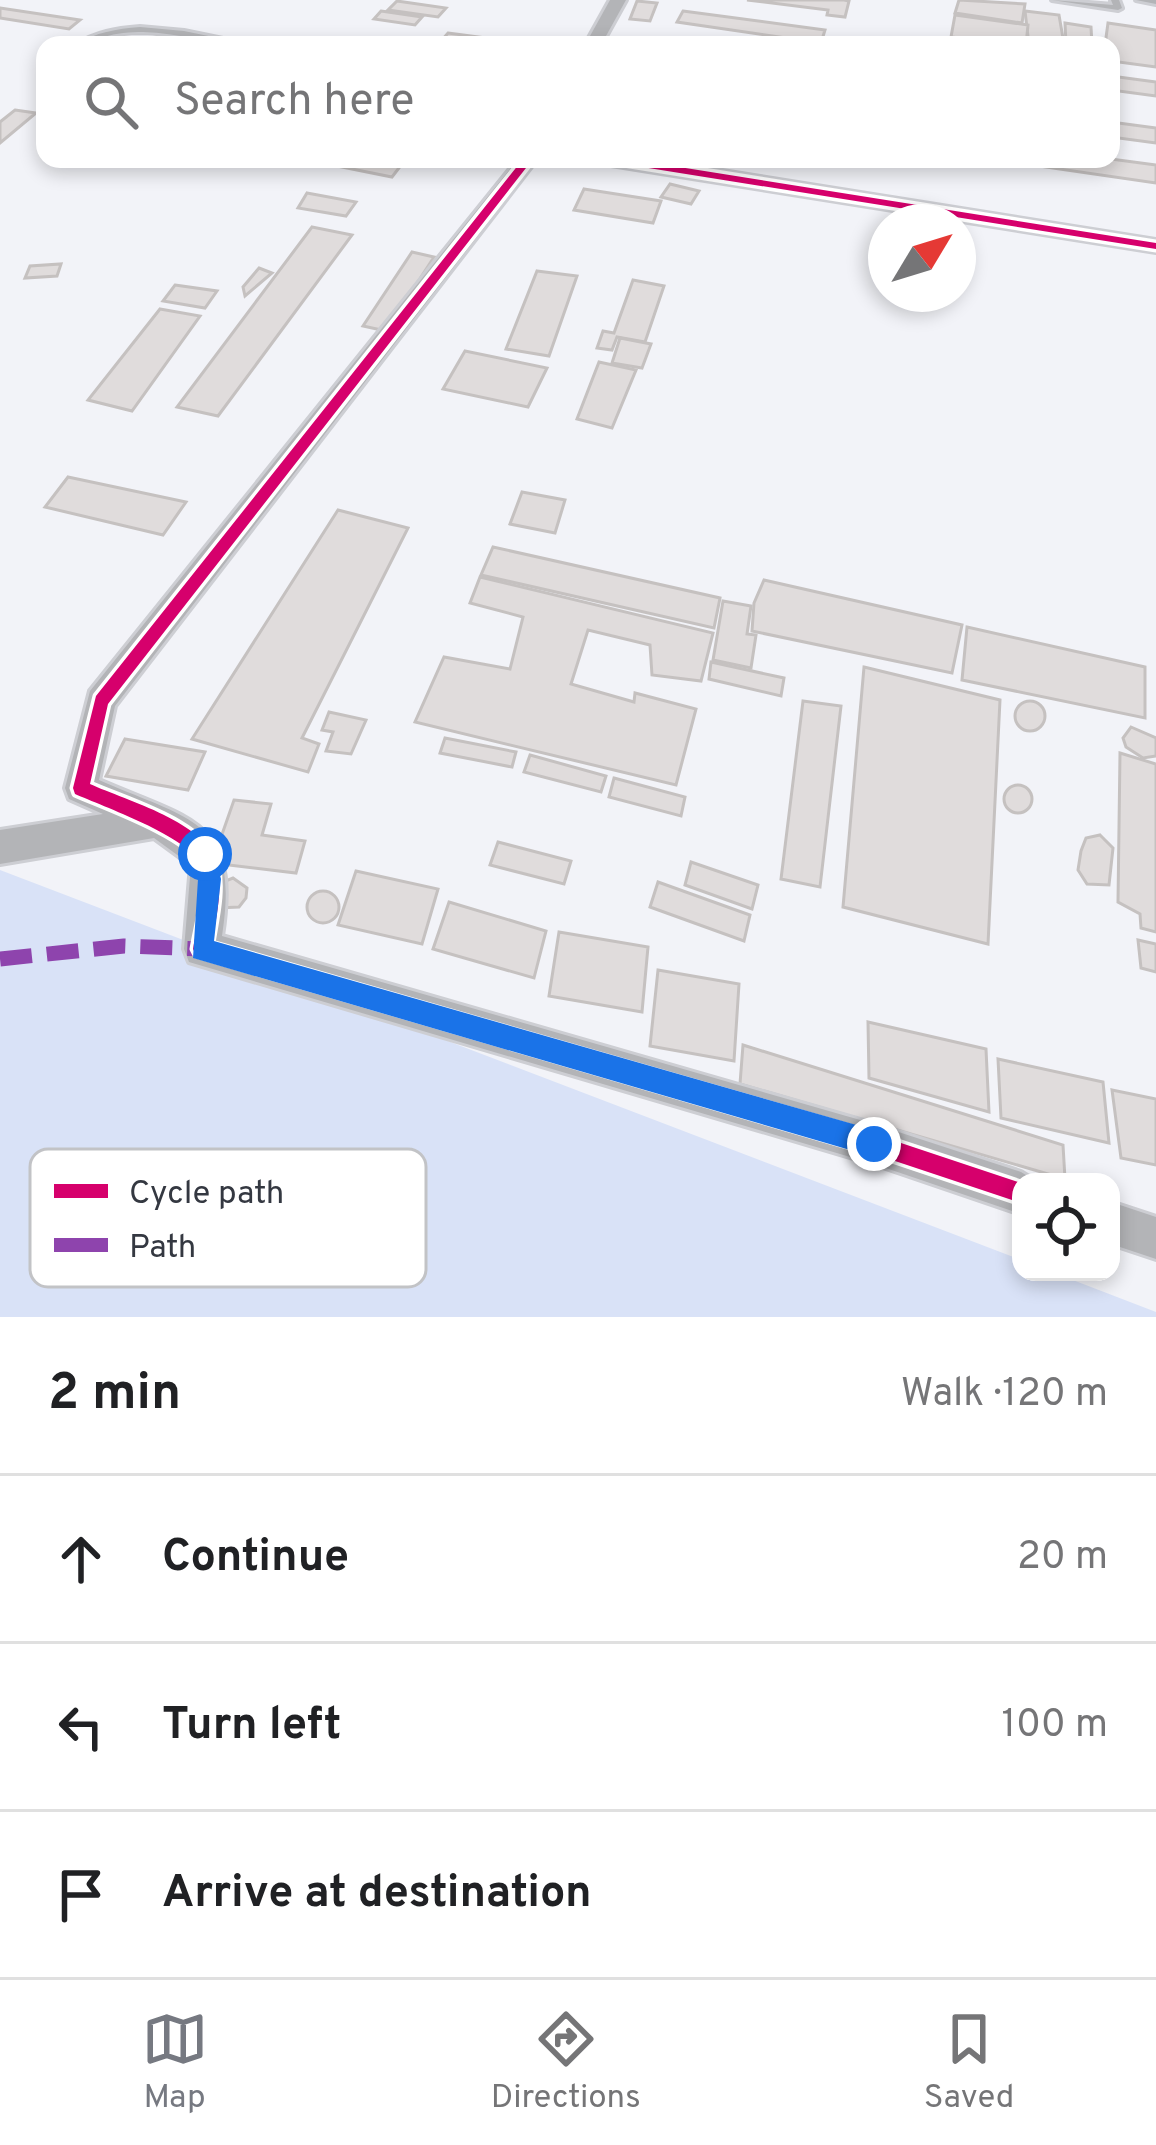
<!DOCTYPE html>
<meta charset="utf-8">
<style>
:root{--surface:#fff;--page:#f2f2f2;--text:#202124;--muted:#757577;--line:#e0e0e0;--accent:#767981}
body{margin:0;font-family:Overpass,sans-serif;background:var(--page);color:var(--text)}
.controls{position:absolute;right:36px;bottom:36px;display:grid;overflow:hidden;border-radius:24px;box-shadow:0 6px 18px #0003}
.controls button{width:108px;height:108px;display:grid;place-items:center;padding:0;border:0;border-bottom:3px solid var(--line);background:var(--surface);color:var(--text);font:60px sans-serif}
.compass{position:absolute;left:868px;top:204px;width:108px;height:108px;border-radius:50%;background:var(--surface);box-shadow:0 6px 18px #0003;rotate:52deg}
.stop{position:absolute;width:36px;height:36px;margin:-27px;border:9px solid #1a73e8;border-radius:50%;background:#fff}
.stop.end{background:#1a73e8;border-color:#fff;box-shadow:0 3px 12px #0008}
.list{margin:0;padding:0;list-style:none}
h2{display:flex;justify-content:space-between;align-items:center;height:156px;margin:0;padding:0 48px;font-size:51px}
h2 small{font-size:39px;font-weight:400;color:var(--muted)}
.list li{display:grid;grid-template-columns:78px 1fr auto;gap:36px;align-items:center;box-sizing:border-box;height:168px;padding:0 48px;border-top:3px solid var(--line)}
.list b{display:block;font-size:45px;white-space:nowrap}
.list em{font-size:39px;font-style:normal;color:var(--muted)}
.icon{flex:none;width:66px;height:66px;fill:none;stroke:currentColor;stroke-width:2;stroke-linecap:round;stroke-linejoin:round}
.map{position:relative;flex:none;width:1156px;height:1317px;overflow:hidden}
.search{position:absolute;background:var(--surface);box-shadow:0 6px 18px #0003;left:36px;right:36px;top:36px;height:132px;display:flex;align-items:center;gap:30px;box-sizing:border-box;padding:0 42px;border-radius:24px;color:var(--muted);font-size:45px}
.sheet{height:660px;background:var(--surface)}
nav{display:flex;justify-content:space-around;align-items:center;box-sizing:border-box;height:168px;border-top:3px solid var(--line);background:var(--surface);font-size:33px;color:var(--muted)}
nav a{display:grid;justify-items:center;gap:6px}
nav .on{color:var(--accent)}
.map>svg:first-child{display:block}
.green{fill:#d9e2f7}
.building{fill:#e0dcdc;stroke:#c5c1c0;stroke-width:3}
.lines{fill:none;stroke-linecap:round;stroke-linejoin:round}
.service-casing{stroke:#cdced3;stroke-width:6}
.minor-casing{stroke:#cdced3;stroke-width:6}
.service{fill:#b3b4b7;fill-rule:evenodd}
.minor{fill:#b3b4b7;fill-rule:evenodd}
.quiet{stroke:#8e44ad;stroke-width:15;stroke-dasharray:32 15;stroke-linecap:butt}
.cycleway-casing{stroke:#fff;stroke-width:7}
.cycleway{fill:#d6006c;fill-rule:evenodd}
.route{fill:#1a73e8}
.key{fill:#fff;stroke:#c2c3c6;stroke-width:3}
.key-label{font-size:33px;fill:#343841}
</style>
<div class="map">
<svg width="1156" height="1317" viewBox="0 0 1156 1317">
<rect width="100%" height="100%" fill="#f2f3f8"/>
<!-- green -->
<polygon class="green" points="0,870 1021,1260 1021,1272 1052,1272 1156,1312 1156,1317 0,1317"/>
<!-- building -->
<g class="building">
<polygon points="747,0 844,0 849,1 845,17 827,15 828,10"/>
<polygon points="959,0 1025,4 1022,23 955,13"/>
<polygon points="397,1 446,8 438,17 388,10"/>
<polygon points="637,1 657,3 650,21 630,19"/>
<polygon points="0,8 80,20 69,29 0,18"/>
<polygon points="381,11 422,17 415,25 374,19"/>
<polygon points="683,11 825,30 821,43 677,22"/>
<polygon points="1025,11 1059,15 1064,44 1029,45"/>
<polygon points="955,15 1028,25 1026,45 951,37"/>
<polygon points="1065,23 1091,27 1092,45 1066,44"/>
<polygon points="1108,23 1156,30 1156,67 1111,61 1111,45 1105,45"/>
<polygon points="448,33 493,39 489,45 441,41"/>
<polygon points="1111,76 1156,82 1156,96 1111,90"/>
<polygon points="15,110 36,113 0,143 0,122"/>
<polygon points="1111,122 1156,128 1156,143 1111,137"/>
<polygon points="337,159 378,159 402,164 392,177 332,165"/>
<polygon points="1025,159 1111,159 1156,165 1156,183 1025,164"/>
<polygon points="670,184 699,191 691,204 661,197"/>
<polygon points="584,189 661,201 653,223 574,210"/>
<polygon points="307,193 356,202 346,216 298,208"/>
<polygon points="312,227 352,235 218,416 177,407"/>
<polygon points="412,252 434,257 386,331 363,326"/>
<polygon points="61,264 57,276 25,278 30,266"/>
<polygon points="259,268 272,273 245,296 243,287"/>
<polygon points="537,271 577,276 549,356 506,349"/>
<polygon points="633,280 664,286 645,342 617,337 612,350 597,348 603,331 614,333"/>
<polygon points="175,285 217,291 205,308 163,301"/>
<polygon points="160,309 200,316 132,411 88,400"/>
<polygon points="620,338 651,344 642,368 612,363"/>
<polygon points="465,351 547,368 528,407 443,389"/>
<polygon points="599,362 636,370 612,428 577,419"/>
<polygon points="68,477 186,502 163,535 45,507"/>
<polygon points="522,492 565,500 555,533 510,524"/>
<polygon points="338,510 408,528 302,738 319,744 308,772 192,739"/>
<polygon points="493,547 720,598 714,628 481,575"/>
<polygon points="480,577 713,633 701,681 652,675 650,645 588,630 571,684 634,702 635,693 696,709 676,785 415,722 444,657 510,669 523,617 470,603"/>
<polygon points="764,580 962,625 952,673 752,631 754,603"/>
<polygon points="723,601 751,606 747,634 756,635 751,668 713,660"/>
<polygon points="967,627 1145,667 1145,718 962,680"/>
<polygon points="711,662 784,678 781,696 709,679"/>
<polygon points="864,667 1000,700 988,944 843,907"/>
<polygon points="803,701 841,706 820,887 781,879"/>
<circle cx="1030" cy="716" r="15"/>
<polygon points="329,712 366,720 351,754 326,751 333,732 322,730"/>
<polygon points="1131,727 1156,738 1156,756 1143,758 1126,747 1123,738"/>
<polygon points="445,738 516,752 512,767 440,753"/>
<polygon points="125,739 205,752 188,790 106,776"/>
<polygon points="1120,753 1156,764 1156,932 1141,928 1140,914 1118,902"/>
<polygon points="530,755 606,776 601,792 524,772"/>
<polygon points="614,778 685,797 681,816 609,797"/>
<circle cx="1018" cy="799" r="14"/>
<polygon points="234,800 271,804 262,835 305,841 296,873 212,863"/>
<polygon points="1100,835 1113,848 1109,885 1087,884 1078,870 1081,851 1086,838"/>
<polygon points="498,842 571,861 564,884 490,865"/>
<polygon points="691,862 758,885 752,909 685,885"/>
<polygon points="356,871 438,889 422,944 338,925"/>
<polygon points="233,878 247,888 246,898 239,907 219,908 223,882"/>
<polygon points="658,882 750,915 744,941 650,907"/>
<circle cx="323" cy="907" r="16"/>
<polygon points="449,902 546,931 534,978 433,949"/>
<polygon points="559,932 648,947 642,1012 549,996"/>
<polygon points="1138,940 1156,944 1156,972 1141,968"/>
<polygon points="658,970 739,984 734,1061 650,1046"/>
<polygon points="868,1022 986,1049 989,1112 869,1078"/>
<polygon points="743,1045 1063,1145 1065,1179 740,1084"/>
<polygon points="998,1059 1103,1082 1109,1143 1001,1118"/>
<polygon points="1112,1090 1156,1099 1156,1165 1121,1158"/>
</g>
<g class="lines">
<defs>
<g id="service">
<polygon points="1052,0 1113,5 1111,0 1119,0 1122,8 1118,10"/>
<polygon points="1136,0 1156,0 1156,4"/>
<path d="M140 27 184 31 252 45C215 45 180 33 143 32 130 32 116 33 104 37 93 41 88 45 76 45 96 32 116 29 140 27Z"/>
</g>
<g id="minor">
<polygon points="610,0 626,0 601,45 585,45"/>
<path d="M518 159H537L115 706 99 780C192 821 240 819 222 936L874 1124 1021 1172 1037 1182H1021V1214L874 1164 189 962 184 949 191 865 154 838 0 864V830L103 814 69 799 65 788 90 691Z"/>
<polygon points="602,159 647,159 1156,240 1156,252 611,165"/>
<polygon points="1111,1202 1156,1217 1156,1259 1111,1244"/>
</g>
</defs>
<!-- service casing -->
<use href="#service" class="service-casing"/>
<!-- minor casing -->
<use href="#minor" class="minor-casing"/>
<!-- service -->
<use href="#service" class="service"/>
<!-- minor -->
<use href="#minor" class="minor"/>
<!-- quiet -->
<polyline class="quiet" points="0,959 124,946 202,949"/>
<defs>
<g id="cycleway">
<path d="M523 159H533L108 704 90 784C127 801 207 822 217 865 223 890 216 918 212 943L874 1134 1021 1183V1203L874 1154 196 955 193 949C197 924 209 888 199 863 189 837 102 806 75 794L73 788 96 696Z"/>
<polygon points="606,159 629,159 1156,243 1156,249 611,162"/>
</g>
</defs>
<!-- cycleway casing -->
<use href="#cycleway" class="cycleway-casing"/>
<!-- cycleway -->
<use href="#cycleway" class="cycleway"/>
</g>
<!-- route -->
<polygon class="route" points="205,842 212,846 221,879 214,941 874,1130 888,1144 884,1153 874,1157 193,958 198,879 193,854"/>
<!-- legend -->
<rect x="30" y="1149" width="396" height="138" rx="18" class="key"/>
<rect x="54" y="1184" width="54" height="14" fill="#d6006c"/>
<rect x="54" y="1238" width="54" height="14" fill="#8e44ad"/>
<g class="key-label">
<text x="129" y="1203">Cycle path</text>
<text x="129" y="1257">Path</text>
</g>
</svg>
<div class="controls">
<button><svg class="icon" aria-label="locate" viewBox="0 0 24 24"><circle cx="12" cy="12" r="6"/><path d="M12 2v4M12 18v4M2 12h4M18 12h4"/></svg></button>
</div>
<svg class="compass" viewBox="-18 -18 36 36"><path d="M0-13l5 13h-10z" fill="#e53935"/><path d="M0 13l5-13h-10z" fill="#757577"/></svg>
<div class="stop" style="left:205px;top:854px"></div>
<div class="stop end" style="left:874px;top:1144px"></div>
<div class="search"><svg class="icon" aria-label="search" viewBox="0 0 24 24"><circle cx="10" cy="10" r="6"/><path d="M15 15l6 6"/></svg>Search here</div>
</div>
<section class="sheet">
<h2>2 min<small>Walk · 120 m</small></h2>
<ul class="list">
<li><svg class="icon" aria-label="ahead" viewBox="0 0 24 24"><path d="M12 20V5M6 11l6-6 6 6"/></svg><div><b>Continue</b></div><em>20 m</em></li>
<li><svg class="icon" aria-label="left" viewBox="0 0 24 24"><path d="M17 20v-9H6M10 6l-5 5 5 5"/></svg><div><b>Turn left</b></div><em>100 m</em></li>
<li><svg class="icon" aria-label="arrive" viewBox="0 0 24 24"><path d="M6 21V4h12l-3 4 3 4H6"/></svg><div><b>Arrive at destination</b></div></li>
</ul>
</section>
<nav>
<a class="on"><svg class="icon" aria-label="map" viewBox="0 0 24 24"><path d="M3 6l6-2 6 2 6-2v14l-6 2-6-2-6 2zM9 4v14M15 6v14"/></svg>Map</a>
<a><svg class="icon" aria-label="directions" viewBox="0 0 24 24"><path d="M12 3l9 9-9 9-9-9zM9 14v-3h6M13 9l2 2-2 2"/></svg>Directions</a>
<a><svg class="icon" aria-label="saved" viewBox="0 0 24 24"><path d="M7 4h10v16l-5-4-5 4z"/></svg>Saved</a>
</nav>
